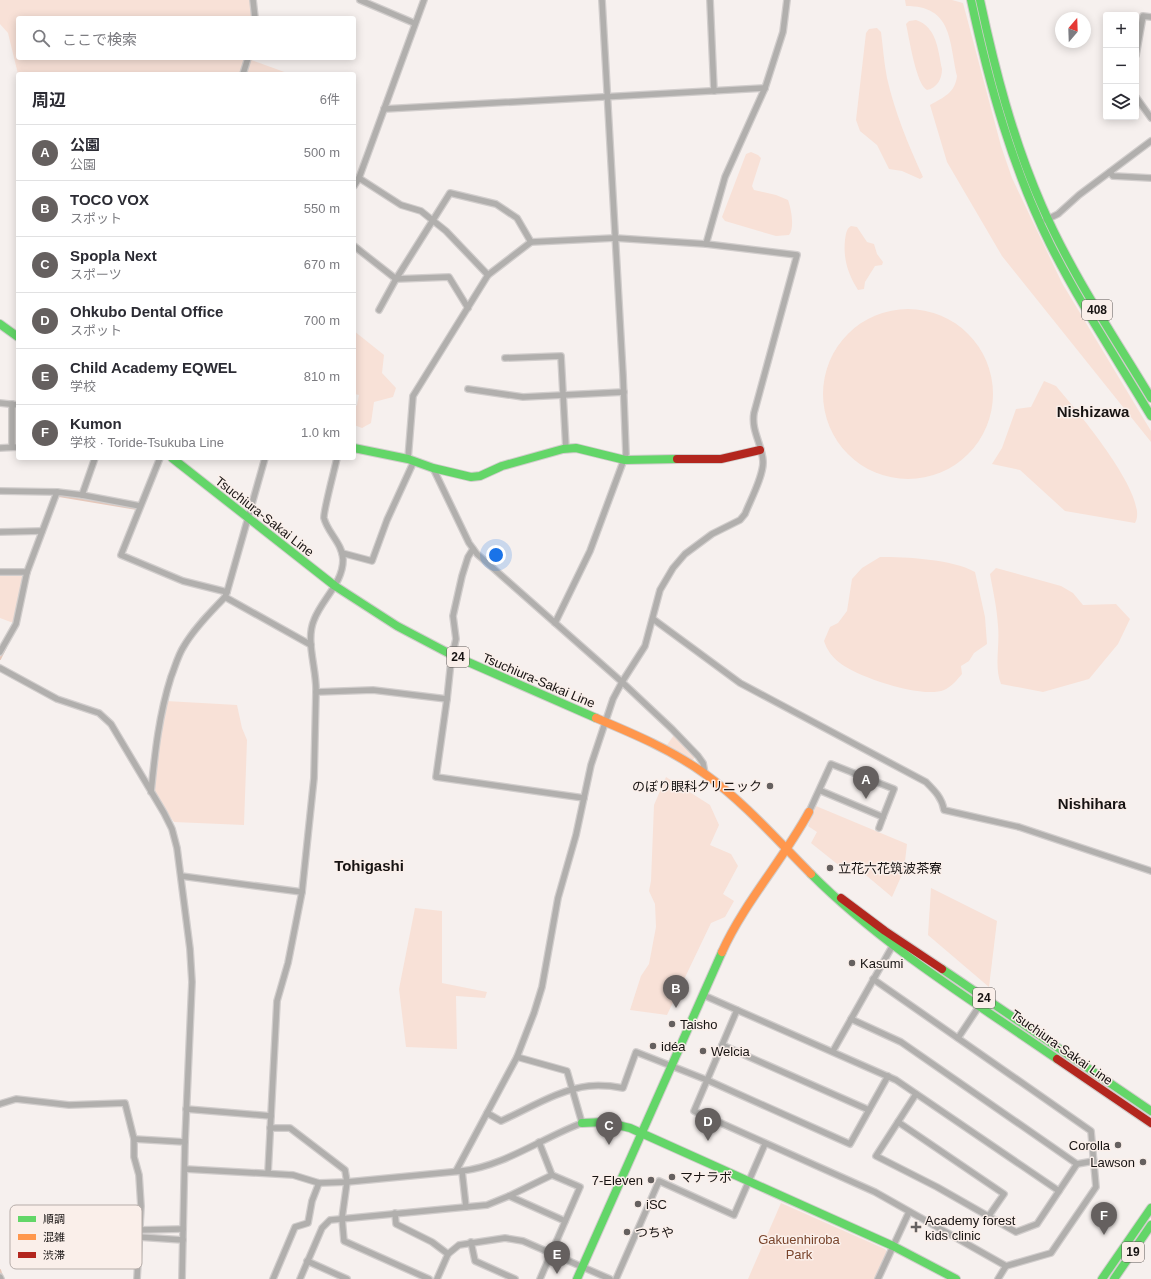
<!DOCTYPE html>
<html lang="ja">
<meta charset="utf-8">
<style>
:root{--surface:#fff;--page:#f2f2f3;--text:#2b2b33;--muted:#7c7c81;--line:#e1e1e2;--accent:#65605f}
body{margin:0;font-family:Arial,"Noto Sans JP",sans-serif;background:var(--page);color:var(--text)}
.controls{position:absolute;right:12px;top:12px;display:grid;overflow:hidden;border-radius:4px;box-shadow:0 2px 10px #0003}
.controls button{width:36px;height:36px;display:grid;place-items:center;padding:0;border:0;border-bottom:1px solid var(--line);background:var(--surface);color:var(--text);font:20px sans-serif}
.compass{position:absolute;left:1055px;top:12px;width:36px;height:36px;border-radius:50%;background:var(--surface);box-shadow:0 2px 10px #0003;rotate:19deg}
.you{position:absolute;left:496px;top:555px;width:14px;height:14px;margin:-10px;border:3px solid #fff;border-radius:50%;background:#1a73e8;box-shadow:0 0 0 6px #1a73e833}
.badge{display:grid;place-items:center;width:26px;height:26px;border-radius:50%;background:var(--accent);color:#fff;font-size:13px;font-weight:700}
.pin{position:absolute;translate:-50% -33px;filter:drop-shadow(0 1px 2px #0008)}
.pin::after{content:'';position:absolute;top:21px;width:14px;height:12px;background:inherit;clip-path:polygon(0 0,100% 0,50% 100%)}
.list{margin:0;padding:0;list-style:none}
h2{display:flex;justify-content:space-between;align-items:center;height:52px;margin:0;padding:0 16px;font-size:17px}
h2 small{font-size:13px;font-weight:400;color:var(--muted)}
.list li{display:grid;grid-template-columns:26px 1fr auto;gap:12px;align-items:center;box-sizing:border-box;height:56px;padding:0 16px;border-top:1px solid var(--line)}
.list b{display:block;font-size:15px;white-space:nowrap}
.list p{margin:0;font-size:13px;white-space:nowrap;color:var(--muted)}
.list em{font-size:13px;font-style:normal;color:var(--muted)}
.icon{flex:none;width:22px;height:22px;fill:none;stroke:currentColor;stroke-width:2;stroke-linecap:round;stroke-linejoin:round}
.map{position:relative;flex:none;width:1151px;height:1279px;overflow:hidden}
.search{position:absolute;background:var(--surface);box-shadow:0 2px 10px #0003;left:16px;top:16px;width:340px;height:44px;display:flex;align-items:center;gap:10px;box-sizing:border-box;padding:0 14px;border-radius:4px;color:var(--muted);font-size:15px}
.panel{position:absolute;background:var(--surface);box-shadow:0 2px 10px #0003;left:16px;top:72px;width:340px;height:388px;border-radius:4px}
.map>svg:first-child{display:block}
.green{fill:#f8e1d7}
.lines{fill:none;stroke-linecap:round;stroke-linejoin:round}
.stream{stroke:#e5c7ba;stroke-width:2}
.street-casing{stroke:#d1cdcc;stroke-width:8}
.fast-casing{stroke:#d1cdcc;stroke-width:10}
.slow-casing{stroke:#d1cdcc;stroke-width:10}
.jam-casing{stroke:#d1cdcc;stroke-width:10}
.street{stroke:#b1afad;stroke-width:5.5}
.fast{stroke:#63d668;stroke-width:8}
.slow{stroke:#ff974d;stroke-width:8}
.jam{stroke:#b3261e;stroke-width:8}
.poi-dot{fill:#65605f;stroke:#faefea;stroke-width:1.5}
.labels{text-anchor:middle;stroke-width:3;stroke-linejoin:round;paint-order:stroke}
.shield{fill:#faefea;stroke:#5b5553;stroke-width:1}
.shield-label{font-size:12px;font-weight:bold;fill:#171312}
.street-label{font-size:13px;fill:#171312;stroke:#faefea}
.poi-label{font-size:13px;fill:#171312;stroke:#faefea;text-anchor:start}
.park-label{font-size:13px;fill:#7a452c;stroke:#faefea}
.quarter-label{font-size:15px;font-weight:bold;fill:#171312;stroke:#faefea}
.key{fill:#faefea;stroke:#b6ada9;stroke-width:1}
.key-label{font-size:11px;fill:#171312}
</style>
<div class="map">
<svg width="1151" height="1279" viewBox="0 0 1151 1279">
<rect width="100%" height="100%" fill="#f6f0ee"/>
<!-- green -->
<g class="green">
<polygon points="0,0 251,0 252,18 18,18 18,58 246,58 290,74 18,74 8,33 0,24"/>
<path d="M905 0H952L963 3 1001 146 1012 178 1062 283 1151 431V442L1002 256 947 162 930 105C944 97 955 93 957 76 949 40 952 6 906 6Z"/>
<path d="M916 20C937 27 938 50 942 69 942 79 937 88 927 90 916 85 909 37 906 24L909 21Z"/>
<path d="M877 28 881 32C883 47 884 63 887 78 895 113 908 144 923 177L920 179 902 171 889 169 877 145 860 131 856 120 866 33 869 29Z"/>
<path d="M751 152 758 155 761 158 752 186 754 190 776 195 788 200C791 208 795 228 789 235L776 236 725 221 722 217 746 154Z"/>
<path d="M851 226 857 227 867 242 874 244 877 254 883 262 882 265 875 266 865 282 864 289 858 290C848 274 843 259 845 240 846 234 846 229 851 226Z"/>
<circle cx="908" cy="394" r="85"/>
<polygon points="354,331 384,355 382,373 396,388 393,397 374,402 371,423 362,428 354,425 354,408 357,405 359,395 354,394"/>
<path d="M1044 381 1056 386C1073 406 1151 497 1135 523L1065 511 1020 470 992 464 1002 448 1016 409 1031 407Z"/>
<path d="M880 557C906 557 952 559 975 572L985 617 987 644 974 653 969 661 961 666 962 674C957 680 951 687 944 690 923 699 857 677 840 663 832 657 827 650 824 641L830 627 838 623 847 611 852 579 862 568Z"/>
<path d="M996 568 1061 586 1073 593 1083 605 1116 604 1130 619 1118 644 1089 679 1043 692 1001 684C994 667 1000 645 998 626 997 608 993 591 990 574Z"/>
<polygon points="0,572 27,572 16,624 0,618"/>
<polygon points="166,701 237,705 242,728 247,740 244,825 174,822 154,795 155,765"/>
<polygon points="674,735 696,755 693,760 667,745"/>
<polygon points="666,777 710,805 719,825 710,845 731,854 738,866 723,894 734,901 725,917 711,923 667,1015 630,1010 641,976 649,964 656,927 655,904 649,891 651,881 654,805"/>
<polygon points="816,806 907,844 904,870 892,897 855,866 846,871 811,843 817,832 808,826"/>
<polygon points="931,888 997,921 989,987 928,935"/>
<polygon points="415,908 442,911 442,983 487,992 485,998 456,996 457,1049 406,1047 399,989"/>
<polygon points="781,1203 885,1249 887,1252 875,1279 748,1279"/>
</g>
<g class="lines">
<!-- stream -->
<g class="stream">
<polyline points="56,500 59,496 137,509 137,507"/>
<polyline points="0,659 6,647"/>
<polyline points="0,1270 2,1276"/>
</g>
<defs>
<g id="street">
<polyline points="253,0 255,18"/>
<polyline points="360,0 414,23"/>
<polyline points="710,0 714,91"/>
<polyline points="1136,55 1143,16 1151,17"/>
<polyline points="243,74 248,58"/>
<polyline points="1136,97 1151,118"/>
<polyline points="384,109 765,88"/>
<polyline points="1110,172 1113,176 1151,178"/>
<polyline points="359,178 401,205 421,211 446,231 488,275"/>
<polyline points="354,186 359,178 424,0"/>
<polyline points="1046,220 1058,214 1079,195 1151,141"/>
<polyline points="706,244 725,177 765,88 783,32 787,0"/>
<polyline points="354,246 396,279 449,277 468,308"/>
<polyline points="379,310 396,279 450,193 496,204 517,218 531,242"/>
<polyline points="505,358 561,356 566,449"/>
<polyline points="468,389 523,397 624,392"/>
<polyline points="0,403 18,405"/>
<polyline points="12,447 12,404"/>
<polyline points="0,448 18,447"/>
<path d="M337 458C335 468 323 512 324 518 327 532 343 544 343 560 343 583 322 599 314 620 305 641 317 669 316 692L373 690 447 699"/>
<path d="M408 459 413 396 488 275 531 242 615 238 706 244 797 255 754 413C751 431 762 444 763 461 764 475 750 501 745 514L740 520 712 534 685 554 673 568 660 590 645 646 622 682 613 699 591 765 576 835 558 898 542 987 534 1013 517 1057 456 1171"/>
<polyline points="433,468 469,543 477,554 622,682 672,729 698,756 703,763 705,774"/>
<polyline points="0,491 57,492"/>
<polyline points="82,495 140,506"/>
<polyline points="0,532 42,531"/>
<polyline points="473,549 468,557 462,576 453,616 456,639 451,661 447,699 436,777 584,798"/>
<polyline points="342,553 372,561 387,520 414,461"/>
<polyline points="0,572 27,572"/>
<polyline points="227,592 265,458"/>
<polyline points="225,597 311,645"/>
<path d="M653 619 740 683 926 782C935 791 942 798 944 810L1019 827 1151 871"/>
<polyline points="555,623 590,551 626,454 623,375 602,0"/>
<polyline points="0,652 16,624 27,572 57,492 82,495 95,458"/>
<polyline points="0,668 57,699 99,713 111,724 164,813 172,829 177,848 190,949 192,982 185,1142 182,1279"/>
<path d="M151 792C155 752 159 715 171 677 175 667 178 655 184 646 195 627 211 612 225 597L227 592 183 581 121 555 160 458"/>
<polyline points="809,812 831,764 894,789 883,817 819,790"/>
<polyline points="879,828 883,817"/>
<polyline points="181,876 302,892"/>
<polyline points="703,995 896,1080 1059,1191"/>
<polyline points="737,1010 694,1111 875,1192 1006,1266 1051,1253 1096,1187 1091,1131 873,979"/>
<polyline points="851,1019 901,1042 1077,1164 1037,1224 1016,1232 937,1187 876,1156 916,1094"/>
<polyline points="958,1038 980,1005"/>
<polyline points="722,1045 869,1110"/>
<polyline points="833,1051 893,945"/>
<polyline points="0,1104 16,1099 69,1105 125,1103 134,1139"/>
<polyline points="186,1109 271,1116"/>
<path d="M487 1113 501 1121C528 1109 560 1089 589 1086 600 1085 612 1086 623 1088L636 1052 707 1080 850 1144 888 1076"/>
<polyline points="898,1122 1004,1194 988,1217"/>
<polyline points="270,1128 290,1128 345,1170 347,1182 342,1218 344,1241 429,1279"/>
<polyline points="539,1142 552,1175 580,1187 540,1279"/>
<polyline points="1077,1164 1094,1161"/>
<path d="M185 1169 293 1175 319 1183 347 1182 462 1171C504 1166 542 1138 582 1123L567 1071 517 1057"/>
<polyline points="462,1171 466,1207"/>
<polyline points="268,1173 277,1001 288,963 302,892 314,778 316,692"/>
<polyline points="509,1196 552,1175"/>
<polyline points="395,1213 396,1224 432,1242 448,1254"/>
<polyline points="139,1230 183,1229"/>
<polyline points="139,1237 183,1240"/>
<polyline points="471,1242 475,1261 515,1279"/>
<polyline points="307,1261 347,1279"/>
<polyline points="0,1277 1,1279"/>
<polyline points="137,1279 141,1206 139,1175 134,1157 134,1139 185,1142"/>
<polyline points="273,1279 295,1227 308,1223 312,1201 319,1183"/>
<polyline points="300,1279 322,1228 330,1220 487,1205 509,1196 565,1221"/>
<polyline points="437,1279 448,1254 459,1245 505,1238 523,1241 610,1279"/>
<polyline points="616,1279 659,1181 734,1215 765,1144"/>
<polyline points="878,1279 909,1212"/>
<polyline points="998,1279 1006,1266"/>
</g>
<g id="fast">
<path d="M971 0C989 84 1012 167 1050 244 1080 304 1117 359 1151 416"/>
<path d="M980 0C995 70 1013 140 1042 206 1071 273 1113 335 1151 398"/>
<polyline points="0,324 18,337"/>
<polyline points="354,448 408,459 433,468 471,477 480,476 502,466 563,449 576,448 625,460 677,459"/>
<polyline points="172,458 335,586 397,626 452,655 596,718"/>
<path d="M811 874C884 947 973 1001 1057 1059"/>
<polyline points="942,969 1151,1111"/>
<polyline points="582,1123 605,1122 630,1128 893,1246 956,1279"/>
<polyline points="577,1279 722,952"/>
<polyline points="1102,1279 1151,1208"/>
<polyline points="1114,1279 1151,1225"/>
</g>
<g id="slow">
<path d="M596 718C634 734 672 750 705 774 744 802 777 840 811 874"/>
<path d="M722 952C744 903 783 860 809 812"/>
</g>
<g id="jam">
<polyline points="677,459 721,459 760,450"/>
<polyline points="841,898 885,931 942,969"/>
<polyline points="1057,1059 1151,1123"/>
</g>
</defs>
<!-- street casing -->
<use href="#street" class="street-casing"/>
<!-- fast casing -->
<use href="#fast" class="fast-casing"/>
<!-- slow casing -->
<use href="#slow" class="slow-casing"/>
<!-- jam casing -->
<use href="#jam" class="jam-casing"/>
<!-- street -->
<use href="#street" class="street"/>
<!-- fast -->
<use href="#fast" class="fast"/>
<!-- slow -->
<use href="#slow" class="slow"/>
<!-- jam -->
<use href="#jam" class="jam"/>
</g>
<!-- markers -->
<g class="poi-dot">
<circle cx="770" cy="786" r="4"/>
<circle cx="830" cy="868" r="4"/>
<circle cx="852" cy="963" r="4"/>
<circle cx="672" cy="1024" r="4"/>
<circle cx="653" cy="1046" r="4"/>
<circle cx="703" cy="1051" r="4"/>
<circle cx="1118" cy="1145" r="4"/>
<circle cx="1143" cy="1162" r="4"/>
<circle cx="672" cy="1177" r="4"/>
<circle cx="651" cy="1180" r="4"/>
<circle cx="638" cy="1204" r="4"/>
<path d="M914 1221h4v4h4v4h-4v4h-4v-4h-4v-4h4z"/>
<circle cx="627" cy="1232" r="4"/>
</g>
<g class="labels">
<!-- shield labels -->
<g class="shield">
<rect x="1082" y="300" width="30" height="20" rx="3"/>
<rect x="447" y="647" width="22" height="20" rx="3"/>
<rect x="973" y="988" width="22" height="20" rx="3"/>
<rect x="1122" y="1242" width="22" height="20" rx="3"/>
</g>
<g class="shield-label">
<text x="1097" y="314">408</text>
<text x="458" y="661">24</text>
<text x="984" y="1002">24</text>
<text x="1133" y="1256">19</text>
</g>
<!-- street labels -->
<g class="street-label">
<text transform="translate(265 516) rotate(38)" y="5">Tsuchiura-Sakai Line</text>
<text transform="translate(539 680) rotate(23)" y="5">Tsuchiura-Sakai Line</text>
<text transform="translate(1062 1047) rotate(35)" y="5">Tsuchiura-Sakai Line</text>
</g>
<!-- poi labels -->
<g class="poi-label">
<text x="762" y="791" text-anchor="end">のぼり眼科クリニック</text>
<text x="838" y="873">立花六花筑波茶寮</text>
<text x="860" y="968">Kasumi</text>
<text x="680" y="1029">Taisho</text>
<text x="661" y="1051">idéa</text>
<text x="711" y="1056">Welcia</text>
<text x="1110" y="1150" text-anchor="end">Corolla</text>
<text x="1135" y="1167" text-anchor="end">Lawson</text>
<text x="680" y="1182">マナラボ</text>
<text x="643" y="1185" text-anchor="end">7-Eleven</text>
<text x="646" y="1209">iSC</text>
<text x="925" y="1225">Academy forest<tspan x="925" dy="15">kids clinic</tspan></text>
<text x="635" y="1237">つちや</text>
</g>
<!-- park labels -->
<g class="park-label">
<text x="799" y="1244">Gakuenhiroba<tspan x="799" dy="15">Park</tspan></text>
</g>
<!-- quarter labels -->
<g class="quarter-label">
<text x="1093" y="417">Nishizawa</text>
<text x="1092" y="809">Nishihara</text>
<text x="369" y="871">Tohigashi</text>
</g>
</g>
<!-- legend -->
<rect x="10" y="1205" width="132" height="64" rx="6" class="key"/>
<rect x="18" y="1216" width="18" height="6" fill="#63d668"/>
<rect x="18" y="1234" width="18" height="6" fill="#ff974d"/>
<rect x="18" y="1252" width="18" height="6" fill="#b3261e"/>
<g class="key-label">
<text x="43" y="1223">順調</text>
<text x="43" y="1241">混雑</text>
<text x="43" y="1259">渋滞</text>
</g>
</svg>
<div class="controls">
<button>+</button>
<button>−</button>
<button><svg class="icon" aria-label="layers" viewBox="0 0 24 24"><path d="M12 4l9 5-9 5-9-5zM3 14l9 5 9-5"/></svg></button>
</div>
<svg class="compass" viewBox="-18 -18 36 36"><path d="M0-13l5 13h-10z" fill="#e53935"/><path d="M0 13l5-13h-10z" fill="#7c7c81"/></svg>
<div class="you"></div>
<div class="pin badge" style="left:866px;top:799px">A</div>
<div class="pin badge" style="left:676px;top:1008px">B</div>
<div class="pin badge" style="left:609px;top:1145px">C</div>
<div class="pin badge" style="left:708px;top:1141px">D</div>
<div class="pin badge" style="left:557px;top:1274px">E</div>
<div class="pin badge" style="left:1104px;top:1235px">F</div>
<div class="search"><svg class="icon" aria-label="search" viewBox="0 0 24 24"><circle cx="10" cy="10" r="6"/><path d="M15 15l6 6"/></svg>ここで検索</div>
<section class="panel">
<h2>周辺<small>6件</small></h2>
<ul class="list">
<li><span class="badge">A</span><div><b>公園</b><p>公園</p></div><em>500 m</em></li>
<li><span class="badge">B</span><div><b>TOCO VOX</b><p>スポット</p></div><em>550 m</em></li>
<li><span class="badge">C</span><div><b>Spopla Next</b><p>スポーツ</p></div><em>670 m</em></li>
<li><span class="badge">D</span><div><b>Ohkubo Dental Office</b><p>スポット</p></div><em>700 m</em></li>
<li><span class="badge">E</span><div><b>Child Academy EQWEL</b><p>学校</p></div><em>810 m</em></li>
<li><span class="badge">F</span><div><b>Kumon</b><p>学校 · Toride-Tsukuba Line</p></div><em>1.0 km</em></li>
</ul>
</section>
</div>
